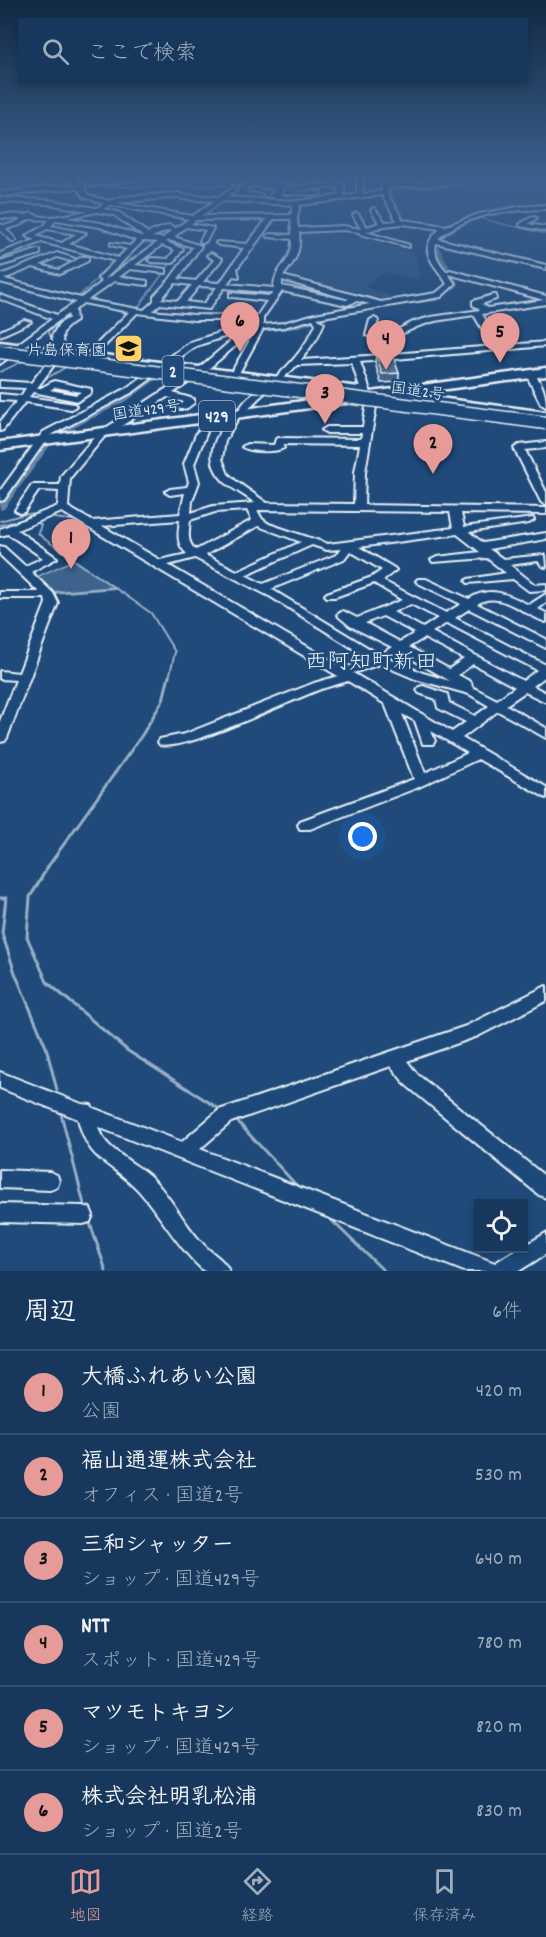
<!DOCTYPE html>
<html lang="ja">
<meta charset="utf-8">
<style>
:root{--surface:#17385c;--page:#203f62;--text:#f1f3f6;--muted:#9eacbb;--line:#365272;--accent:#e69b98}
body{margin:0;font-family:Dekko,"Klee One",sans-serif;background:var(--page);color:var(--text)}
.controls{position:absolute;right:18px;bottom:18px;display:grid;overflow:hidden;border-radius:0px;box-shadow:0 3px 9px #0003}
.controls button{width:54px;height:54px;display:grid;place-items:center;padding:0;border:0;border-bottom:2px solid var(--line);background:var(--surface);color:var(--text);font:30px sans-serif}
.you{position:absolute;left:363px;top:837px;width:21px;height:21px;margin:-15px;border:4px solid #fff;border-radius:50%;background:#1a73e8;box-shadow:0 0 0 9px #1a73e833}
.badge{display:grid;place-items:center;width:39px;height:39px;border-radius:50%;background:var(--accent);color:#111;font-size:20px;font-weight:700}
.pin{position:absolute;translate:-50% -50px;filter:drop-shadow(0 2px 3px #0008)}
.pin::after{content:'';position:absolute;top:32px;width:21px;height:18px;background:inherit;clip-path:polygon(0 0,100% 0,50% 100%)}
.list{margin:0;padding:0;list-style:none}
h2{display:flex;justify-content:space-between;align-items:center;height:78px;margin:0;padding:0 24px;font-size:26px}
h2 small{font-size:20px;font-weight:400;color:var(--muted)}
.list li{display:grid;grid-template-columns:39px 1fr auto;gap:18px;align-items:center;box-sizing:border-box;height:84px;padding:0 24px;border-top:2px solid var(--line)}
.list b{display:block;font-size:22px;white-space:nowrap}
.list p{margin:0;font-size:20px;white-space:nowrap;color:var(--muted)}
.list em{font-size:20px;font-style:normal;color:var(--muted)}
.icon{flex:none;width:33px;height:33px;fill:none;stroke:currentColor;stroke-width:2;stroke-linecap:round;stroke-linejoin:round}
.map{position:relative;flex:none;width:546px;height:1271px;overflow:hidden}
.search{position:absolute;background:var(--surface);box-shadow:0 3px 9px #0003;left:18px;right:18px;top:18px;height:66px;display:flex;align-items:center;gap:15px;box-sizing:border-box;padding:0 21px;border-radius:0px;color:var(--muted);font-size:22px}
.sheet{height:582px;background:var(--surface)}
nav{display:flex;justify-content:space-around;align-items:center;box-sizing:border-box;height:84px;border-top:2px solid var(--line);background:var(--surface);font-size:16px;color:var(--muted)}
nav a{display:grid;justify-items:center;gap:3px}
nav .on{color:var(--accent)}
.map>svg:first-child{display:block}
.built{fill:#2e5683}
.green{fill:#3c628c;stroke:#92aac2;stroke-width:1.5}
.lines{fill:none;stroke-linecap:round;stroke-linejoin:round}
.stream-far2{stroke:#9ab0c7;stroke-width:1.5}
.stream-far1{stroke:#9ab0c7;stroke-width:2}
.stream{stroke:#9ab0c7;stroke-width:3}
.river{fill:#6685a7;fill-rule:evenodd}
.minor-casing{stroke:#e8f1f8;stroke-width:4}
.highway-casing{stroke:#e8f1f8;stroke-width:5}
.minor{fill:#1f4a7a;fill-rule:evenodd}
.highway{fill:#1f4a7a;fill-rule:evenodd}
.rail{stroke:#e8f1f8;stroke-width:1.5;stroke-dasharray:5 2;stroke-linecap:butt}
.highway-bridge-casing{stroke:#e8f1f8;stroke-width:15;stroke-linecap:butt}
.highway-bridge{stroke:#1f4a7a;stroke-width:12}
.wall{fill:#466384;stroke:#e8f1f8;stroke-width:1.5}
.building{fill:#517399;stroke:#e8f1f8;stroke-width:1.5}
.labels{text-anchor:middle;stroke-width:5;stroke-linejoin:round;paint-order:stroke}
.far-poi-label{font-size:16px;fill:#e8f1f8;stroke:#1f4a7a;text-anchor:end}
.far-street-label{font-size:16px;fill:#e8f1f8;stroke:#1f4a7a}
.shield{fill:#1f4a7a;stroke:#acbfd2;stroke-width:1.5}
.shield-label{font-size:18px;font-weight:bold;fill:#e8f1f8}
.quarter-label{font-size:22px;fill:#e8f1f8;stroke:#1f4a7a}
</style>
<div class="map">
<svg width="546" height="1271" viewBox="0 0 546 1271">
<rect width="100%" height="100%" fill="#1f4a7a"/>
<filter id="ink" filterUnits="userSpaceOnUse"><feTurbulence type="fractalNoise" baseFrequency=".0167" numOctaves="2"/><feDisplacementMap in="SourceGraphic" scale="12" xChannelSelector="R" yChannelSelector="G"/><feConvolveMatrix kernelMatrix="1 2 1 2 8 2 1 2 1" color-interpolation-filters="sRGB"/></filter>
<g filter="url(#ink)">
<!-- built -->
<g class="built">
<polygon points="460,178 546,178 546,206 512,209 442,227 403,221 387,194 387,187 461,183"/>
<polygon points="299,231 333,234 355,239 360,237 415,253 420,275 417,279 385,272 363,286 402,300 390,302 285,273"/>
</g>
<!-- green -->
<polygon class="green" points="74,560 113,587 50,592 34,578"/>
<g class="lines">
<!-- stream-far2 -->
<g class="stream-far2">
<polyline points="482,219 546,234"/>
<polyline points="170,244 181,249"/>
<polyline points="76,299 100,276"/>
<polyline points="137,309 172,261"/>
<polyline points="55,347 48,331 66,320"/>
<polyline points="0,372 21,362"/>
<polyline points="40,382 66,367"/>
<polyline points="0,421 25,390"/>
</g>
<!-- stream-far1 -->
<g class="stream-far1">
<polyline points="543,502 546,507"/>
<polyline points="46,517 79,521"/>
<polyline points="0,521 25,514 38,515"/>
<polyline points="35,521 41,525 38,533 43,538 151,613 175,652 169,678"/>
<polyline points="91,521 181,514"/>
<polyline points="0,525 26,519"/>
<polyline points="6,560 46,601"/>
<polyline points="53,593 115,588"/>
</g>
<!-- stream -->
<g class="stream">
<polyline points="169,676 163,700 142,735 49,865 30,897 27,937 47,982 128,1051 221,1110"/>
<polyline points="0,898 6,898 2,933 15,973 46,1047 57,1090"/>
<polyline points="60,1110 85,1208"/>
<polyline points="236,1120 299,1188"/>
<polyline points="327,1216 384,1271"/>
<polyline points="89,1220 106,1271"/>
</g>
<!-- river -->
<g class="river">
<path d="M546 206V210C510 211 469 215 441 241L434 239C460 210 509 207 546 206Z"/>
<polygon points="432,245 439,247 459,285 437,301 398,305 398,301 401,300 432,297 450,284 434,256"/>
<polygon points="326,313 330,316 329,318 292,329 243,334 222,340 217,337 242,328 291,323"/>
<polygon points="153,375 156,376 156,380 128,400 56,437 4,509 0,510 0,499 48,433 120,396"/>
</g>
<defs>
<g id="minor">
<path d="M70 178H76L80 184 135 178H155L83 187 88 195 109 201 119 197 179 193 182 195 219 197 234 187 237 189 236 190 227 197 297 201 338 196V187L290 191 320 192V194L318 195 283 194 287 187 341 183 344 185V196L357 194V181L360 179 363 181V194L382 191 381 178H387V184L454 180 455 178H461L460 182 457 184 388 188V195L403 220 446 226 479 214 518 207 546 205V209C511 210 464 213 438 239L546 265V269L436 243C433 255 439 263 447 272L450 270 546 296V304L482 314 496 339 492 341 488 339 474 315 435 321 419 326 397 336 392 354 546 342V346L360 362 376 407 365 472 364 505 546 508V514L461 513 464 527 533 518 534 520 529 523 469 532 483 543 546 533V539L489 549 503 559 545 555 546 567 542 566 538 561 510 565 535 585 546 584V590L529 591 513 579 468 583 466 581 468 579 506 573 487 558 433 562 431 560 437 557 480 552 457 534 359 547 394 568 396 570 383 580 385 582 446 613 461 604 418 583 416 581 418 579H426L469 599C491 585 508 595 529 605L546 594V603L538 609 546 613V622C523 615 500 589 477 604L546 639V648L469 609 455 618 546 665V676L533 686 546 693V702L525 692 506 705 546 728V738L498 711 462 738 546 787V798L478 759 419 787 310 829H300L298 825 300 821 414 779 385 704 348 681C339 684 330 686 321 689 291 700 185 752 160 745L158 742 160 739 185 734 314 683 338 676 62 512 17 530 57 558 31 572 53 593 58 603 7 738 5 741 0 742V721L16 680 0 679V671L19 673 46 603 45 598H0V592H39L0 555V546L4 547 25 566 43 558 8 534 0 536V529L58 506 59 491 39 490 24 512 20 513 15 510 32 485H60L61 476 98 433 201 366 233 339 255 331H242L196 346 133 392 49 436 4 500 0 501V491L43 432 127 388 190 342 238 327 255 325V320H194L137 313 92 359H86V355L129 312 83 303 75 310 76 321C55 334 65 336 62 355L55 353 52 336 59 324 69 318 68 314 0 364V357L52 319 0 299V295L57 315 76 302 0 282V275L57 253 75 259 71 261 57 257 40 265 59 270 82 257H88V261L60 274 33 267 4 279 81 298 102 282 98 278 115 261 42 242 0 258V253L35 240 26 236 44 226 49 220 29 219 20 225 6 229 16 240 13 242 0 230V224C7 227 15 223 21 219L0 218V214L27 215 31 213C45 222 72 213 88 211L47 204 0 202V198L47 200 96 208 104 204 84 197 77 188 1 196 0 192 74 184ZM382 195 397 221 385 222 374 208 371 210 379 223 367 227 358 214 356 213 353 215 361 229 343 226 298 228 297 218 300 205ZM179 197 182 199 214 201 193 216 117 203ZM222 201 293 205 291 215 202 216ZM111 205 189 219 176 228 169 225 148 233 118 212 103 209ZM97 212 114 215 144 237 101 223 67 218ZM267 219 247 244 217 242 216 243 219 245 244 248 220 283 203 282 222 259 211 253 207 255 214 260 196 281 178 279 201 246 174 237 186 227 206 230 200 241 203 243 206 241 213 228 191 224 196 220ZM274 219H291L292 235 270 234 267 236 268 237 292 239C293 265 274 265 274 288L227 284 233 276 239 277 237 268 253 248 254 246ZM56 220 100 227 136 240 130 246 111 243V245L127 249 118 258 69 244 86 233 51 226ZM402 224 440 229C415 251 434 262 447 284L436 293 381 302 283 276C295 262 301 251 299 232L343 230 359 232 360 234 409 247V245L366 232 384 226ZM47 229 76 234 62 243 35 236ZM169 230 172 231 163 238 152 237ZM169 240 193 247 170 279 154 296V301L144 310 88 300 114 281 147 285V281L119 277 130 269 166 273V269L135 265 162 245 175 250 168 259 152 258 148 260 152 262 173 263 183 249 166 242ZM143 241 158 242 106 279V278ZM448 274 544 300 488 308 482 304 496 299V295H493L473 301V305L480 310 431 317 413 322 389 334 375 333 378 320 374 318 370 320 366 335 370 337 388 339 383 355 301 360 317 338 324 323 317 318 441 297 455 284ZM282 280 349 299 346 300 282 286ZM175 283 192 285 178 301 161 299ZM199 286 217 287 204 304 186 302ZM224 288 273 293 270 296 230 293V297H233L267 301 257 316 194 315 152 311 160 304 209 309ZM282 291 347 305 357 301 370 304 315 314 283 323 263 325V318ZM313 319 316 324C307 344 293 362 276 377 263 388 246 395 238 412H233C215 436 200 461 227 484 236 491 246 496 255 503L213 506 191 513 192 501 199 482 194 464 207 432 202 429 197 432 184 464 189 482 187 487 170 489 165 492 170 495 185 493 180 514 92 521 68 507 70 478 104 437 167 397 184 402 178 407 180 409H186L194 403V399L173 393 207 370 239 343 251 338 230 375 234 378 238 375 263 329 284 327ZM352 363 366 407 363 427H327L322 430 327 433H362L361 439 279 438 276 439 274 445 247 444 242 447C251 452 275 453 284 448V444L360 445 355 472 354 504 267 503 237 482 228 474 222 459 225 441 240 415H245C257 394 281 383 297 365ZM247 510 252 520 196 550C186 542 189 532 190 520L215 512ZM257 510 450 512 453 528 328 544 269 524 262 519ZM180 520C178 534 176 544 187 554L160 560 102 526ZM258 526 301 542 237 571 205 555ZM312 545 327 550 341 549 336 555 263 584 245 575ZM350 551 382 570 372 577 327 593 325 595 327 597H335L374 583 402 600 357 618 343 611 337 615 350 626 392 647 380 655 271 589 344 559ZM195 558 271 597 370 659 344 668 168 565ZM411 604 438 618 423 628 393 612ZM383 616 415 633 400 642 365 623ZM447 623 537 670 523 681 432 632ZM424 638 464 659 449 669 409 647ZM400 652 445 678 450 681 423 673 389 659ZM380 664 415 679 469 694 489 706 475 716 449 703 447 694 423 686 419 687 417 690 419 693 436 699 438 708 466 722 452 732 353 673ZM473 664 515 687 497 700 472 687 471 682 458 675ZM402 714 415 721 423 744H433L435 741 431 731 468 753 425 773Z"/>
<polygon points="245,178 252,178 243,185 239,185 239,183"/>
<polygon points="288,178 313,178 285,182 282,180"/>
<polygon points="251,188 271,191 266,197 263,195 264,193 249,191 248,190"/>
<polygon points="532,217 537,218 528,224 546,227 546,231 520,226 520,224"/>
<polygon points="37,250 40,250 40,254 0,266 0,262"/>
<polygon points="24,320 31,322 0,336 0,331"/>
<path d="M53 358 57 361 37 388H41L54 381 91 389V393L78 401 33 392 29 397 74 404 76 406 71 409 25 402 3 430 0 431V422L17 401 0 400V394L21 396 26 388 0 387V381L31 383 50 359ZM55 387 81 392 76 395 50 390Z"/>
<path d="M530 371C541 377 546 395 546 407L541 404 526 374Z"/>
<polygon points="546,442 546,448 525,450 546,492 546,505 541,502 514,448 519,445"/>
<path d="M546 986V1001L478 1036 407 1061 418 1075 546 1177V1198L539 1195 406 1085 391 1066 231 1122 200 1149 495 1263 519 1248H524V1246L546 1233V1254L519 1271H464L98 1127C104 1150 135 1162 151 1177 171 1197 184 1224 203 1244 212 1254 224 1259 229 1271H204C178 1248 162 1217 139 1191 112 1161 89 1165 78 1119L0 1088V1072L82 1104 91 1105 93 1108 182 1142 219 1110 466 1026Z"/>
<polygon points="0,1170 50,1172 57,1175 59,1181 57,1187 50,1190 0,1188"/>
<polygon points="0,1204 83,1206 90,1208 93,1215 90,1222 83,1224 0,1222"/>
</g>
<polygon id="highway" points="0,342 359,387 363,388 364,393 546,368 546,376 409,394 546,412 546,420 403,401 399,400 398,396 0,450 0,442 355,394 0,348"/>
</defs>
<!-- minor casing -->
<use href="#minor" class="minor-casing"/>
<!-- highway casing -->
<use href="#highway" class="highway-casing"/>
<!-- minor -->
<use href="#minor" class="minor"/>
<!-- highway -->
<use href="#highway" class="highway"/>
<!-- rail -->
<path class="rail" d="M0 180C119 192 237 186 356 178"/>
<defs>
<polyline id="highway-bridge" points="0,352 546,423"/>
</defs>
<!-- highway-bridge casing -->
<use href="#highway-bridge" class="highway-bridge-casing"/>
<!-- highway-bridge -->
<use href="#highway-bridge" class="highway-bridge"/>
</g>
<!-- wall -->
<polygon class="wall" points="376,354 399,373 399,382 381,383 375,363"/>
<!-- building -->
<polygon class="building" points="392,353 399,373 382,374 376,354"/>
</g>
<!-- sky -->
<linearGradient id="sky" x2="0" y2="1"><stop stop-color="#112943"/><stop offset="0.5" stop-color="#3c608d"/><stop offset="1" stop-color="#3c608d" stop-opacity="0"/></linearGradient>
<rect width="546" height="356" fill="url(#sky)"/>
<!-- icons -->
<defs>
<symbol id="school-square" viewBox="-11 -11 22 22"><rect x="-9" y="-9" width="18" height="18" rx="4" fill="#ffd166" stroke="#1f4a7a"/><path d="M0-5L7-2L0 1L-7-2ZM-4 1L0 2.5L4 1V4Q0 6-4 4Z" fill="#111"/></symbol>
</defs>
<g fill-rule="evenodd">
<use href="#school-square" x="112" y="332" width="33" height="33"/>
</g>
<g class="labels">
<!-- far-poi labels -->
<g class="far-poi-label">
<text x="107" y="355">片島保育園</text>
</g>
<!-- far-street labels -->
<g class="far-street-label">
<text transform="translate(418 390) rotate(8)" y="6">国道2号</text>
<text transform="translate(146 409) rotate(-8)" y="6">国道429号</text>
</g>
<!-- shield labels -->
<g class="shield">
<rect x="162.5" y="356" width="21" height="30" rx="4.5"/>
<rect x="199" y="401" width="36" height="30" rx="4.5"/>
</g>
<g class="shield-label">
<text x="173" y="377">2</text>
<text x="217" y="422">429</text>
</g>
<!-- quarter labels -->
<g class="quarter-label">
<text x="371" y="668">西阿知町新田</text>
</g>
</g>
</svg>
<div class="controls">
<button><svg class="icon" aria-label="locate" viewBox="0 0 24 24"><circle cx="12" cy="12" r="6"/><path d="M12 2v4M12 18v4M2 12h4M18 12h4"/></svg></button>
</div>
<div class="you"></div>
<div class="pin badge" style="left:71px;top:569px">1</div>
<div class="pin badge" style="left:433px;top:474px">2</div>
<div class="pin badge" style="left:325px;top:424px">3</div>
<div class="pin badge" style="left:386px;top:370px">4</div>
<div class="pin badge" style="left:500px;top:363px">5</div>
<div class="pin badge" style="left:240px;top:352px">6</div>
<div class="search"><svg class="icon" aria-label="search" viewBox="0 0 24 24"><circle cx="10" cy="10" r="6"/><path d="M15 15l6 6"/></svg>ここで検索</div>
</div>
<section class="sheet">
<h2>周辺<small>6件</small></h2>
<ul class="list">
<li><span class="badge">1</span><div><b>大橋ふれあい公園</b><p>公園</p></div><em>420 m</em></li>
<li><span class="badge">2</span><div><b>福山通運株式会社</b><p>オフィス · 国道2号</p></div><em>530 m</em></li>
<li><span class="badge">3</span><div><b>三和シャッター</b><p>ショップ · 国道429号</p></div><em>640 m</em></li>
<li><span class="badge">4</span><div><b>NTT</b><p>スポット · 国道429号</p></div><em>780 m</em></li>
<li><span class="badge">5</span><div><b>マツモトキヨシ</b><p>ショップ · 国道429号</p></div><em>820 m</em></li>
<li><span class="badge">6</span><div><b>株式会社明乳松浦</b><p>ショップ · 国道2号</p></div><em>830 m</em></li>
</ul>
</section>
<nav>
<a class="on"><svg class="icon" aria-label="map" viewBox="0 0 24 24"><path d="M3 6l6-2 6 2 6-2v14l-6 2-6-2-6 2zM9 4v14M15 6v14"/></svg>地図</a>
<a><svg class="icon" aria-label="directions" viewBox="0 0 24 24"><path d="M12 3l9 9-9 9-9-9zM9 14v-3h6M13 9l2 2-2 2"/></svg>経路</a>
<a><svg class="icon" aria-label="saved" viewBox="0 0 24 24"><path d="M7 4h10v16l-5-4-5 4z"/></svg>保存済み</a>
</nav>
